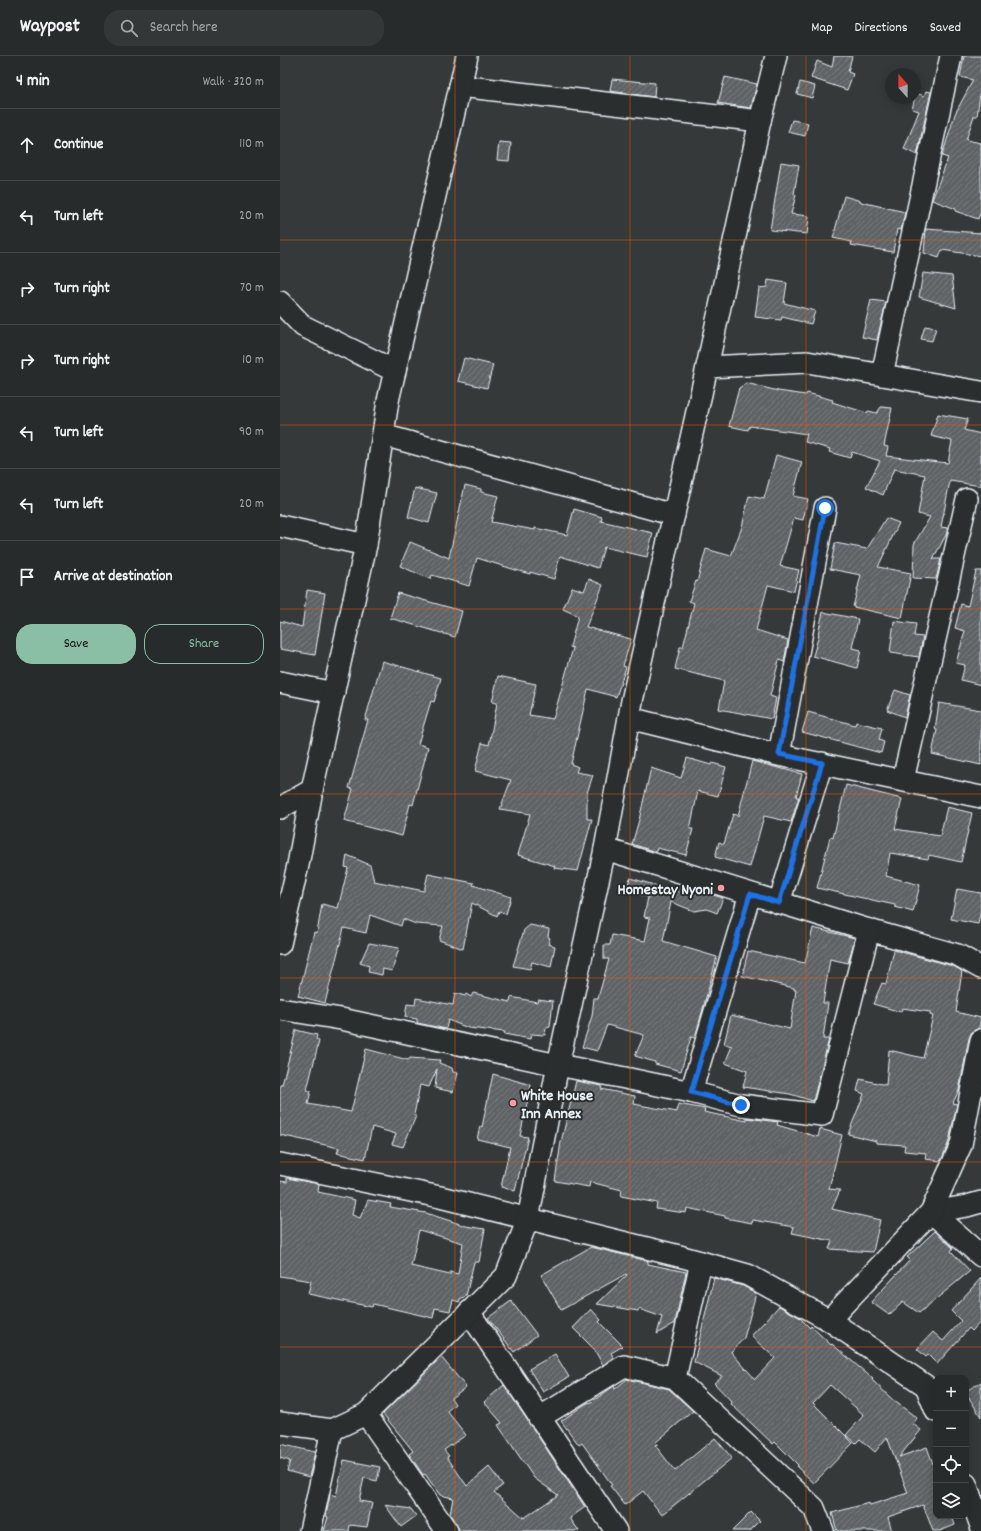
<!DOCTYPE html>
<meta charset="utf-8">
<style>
:root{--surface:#282b2c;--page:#343738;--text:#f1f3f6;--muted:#a5a7a9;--line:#444748;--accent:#8abfa5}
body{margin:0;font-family:Dekko,sans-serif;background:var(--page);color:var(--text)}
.controls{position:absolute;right:12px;bottom:12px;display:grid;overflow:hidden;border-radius:8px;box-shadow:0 2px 10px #0003}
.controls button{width:36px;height:36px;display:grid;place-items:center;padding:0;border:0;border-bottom:1px solid var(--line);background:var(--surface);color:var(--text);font:20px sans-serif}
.compass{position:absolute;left:605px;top:12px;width:36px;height:36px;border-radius:50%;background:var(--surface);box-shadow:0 2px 10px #0003;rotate:339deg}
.stop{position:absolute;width:12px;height:12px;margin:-9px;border:3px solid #1a73e8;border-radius:50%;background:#fff}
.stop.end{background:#1a73e8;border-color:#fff;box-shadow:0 1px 4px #0008}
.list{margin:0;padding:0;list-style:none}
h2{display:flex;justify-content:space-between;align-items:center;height:52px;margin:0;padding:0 16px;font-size:17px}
h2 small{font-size:13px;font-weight:400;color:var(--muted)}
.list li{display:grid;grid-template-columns:26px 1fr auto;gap:12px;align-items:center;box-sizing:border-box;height:72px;padding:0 16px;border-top:1px solid var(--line)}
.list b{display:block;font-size:15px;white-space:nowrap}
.list em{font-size:13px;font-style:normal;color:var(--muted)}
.actions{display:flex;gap:8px;padding:12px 16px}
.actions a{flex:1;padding:9px 0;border:1px solid var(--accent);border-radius:16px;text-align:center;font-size:14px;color:var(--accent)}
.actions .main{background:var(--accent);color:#111}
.icon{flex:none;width:22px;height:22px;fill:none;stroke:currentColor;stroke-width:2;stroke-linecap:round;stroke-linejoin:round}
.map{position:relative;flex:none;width:701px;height:1475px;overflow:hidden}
header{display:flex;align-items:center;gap:24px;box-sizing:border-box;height:56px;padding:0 20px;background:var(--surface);border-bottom:1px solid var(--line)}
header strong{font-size:19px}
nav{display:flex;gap:22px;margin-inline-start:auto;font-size:14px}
.search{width:280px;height:36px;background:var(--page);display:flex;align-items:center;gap:10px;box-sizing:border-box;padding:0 14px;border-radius:16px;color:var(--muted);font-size:15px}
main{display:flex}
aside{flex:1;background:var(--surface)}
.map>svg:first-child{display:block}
.building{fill:url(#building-hatch);stroke:#e8f1f8;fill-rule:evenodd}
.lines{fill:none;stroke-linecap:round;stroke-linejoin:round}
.minor-casing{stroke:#e8f1f8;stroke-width:24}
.minor{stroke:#2a2d2e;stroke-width:21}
.route{stroke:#1a73e8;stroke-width:5}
.grid{fill:none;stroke:#e8590c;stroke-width:1;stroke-opacity:0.55}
.poi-dot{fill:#ff9aa2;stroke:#2a2d2e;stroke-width:1.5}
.labels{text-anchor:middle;stroke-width:4;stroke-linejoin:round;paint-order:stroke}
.poi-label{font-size:16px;font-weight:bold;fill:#e8f1f8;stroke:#2a2d2e;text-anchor:end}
</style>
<header>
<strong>Waypost</strong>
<div class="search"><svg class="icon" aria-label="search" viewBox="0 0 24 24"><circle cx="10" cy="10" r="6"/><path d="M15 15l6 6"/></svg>Search here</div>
<nav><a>Map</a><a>Directions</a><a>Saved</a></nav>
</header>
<main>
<aside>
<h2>4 min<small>Walk · 320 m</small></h2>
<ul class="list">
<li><svg class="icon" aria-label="ahead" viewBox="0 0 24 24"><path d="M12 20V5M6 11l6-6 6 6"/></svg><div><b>Continue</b></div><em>110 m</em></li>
<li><svg class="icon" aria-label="left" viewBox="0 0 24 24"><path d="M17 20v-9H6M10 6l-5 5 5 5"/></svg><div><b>Turn left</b></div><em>20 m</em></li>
<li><svg class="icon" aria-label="right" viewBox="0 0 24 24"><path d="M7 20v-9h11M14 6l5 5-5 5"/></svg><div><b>Turn right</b></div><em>70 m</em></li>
<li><svg class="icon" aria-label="right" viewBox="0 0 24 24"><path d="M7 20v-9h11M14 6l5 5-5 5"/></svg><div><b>Turn right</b></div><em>10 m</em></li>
<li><svg class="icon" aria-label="left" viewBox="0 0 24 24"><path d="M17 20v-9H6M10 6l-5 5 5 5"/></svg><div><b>Turn left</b></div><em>90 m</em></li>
<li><svg class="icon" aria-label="left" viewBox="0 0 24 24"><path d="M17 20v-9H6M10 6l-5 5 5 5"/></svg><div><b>Turn left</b></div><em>20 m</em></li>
<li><svg class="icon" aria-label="arrive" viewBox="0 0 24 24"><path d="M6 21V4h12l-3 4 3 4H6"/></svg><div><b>Arrive at destination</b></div></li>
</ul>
<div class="actions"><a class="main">Save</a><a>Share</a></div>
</aside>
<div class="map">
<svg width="701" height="1475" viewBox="0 0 701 1475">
<defs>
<pattern id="building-hatch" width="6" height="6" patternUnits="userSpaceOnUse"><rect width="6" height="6" fill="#5f6365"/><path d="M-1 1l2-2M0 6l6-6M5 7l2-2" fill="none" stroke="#767a7c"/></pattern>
</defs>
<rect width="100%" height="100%" fill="#35393a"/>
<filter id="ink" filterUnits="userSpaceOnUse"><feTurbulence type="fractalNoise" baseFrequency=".025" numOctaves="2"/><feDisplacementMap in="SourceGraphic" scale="8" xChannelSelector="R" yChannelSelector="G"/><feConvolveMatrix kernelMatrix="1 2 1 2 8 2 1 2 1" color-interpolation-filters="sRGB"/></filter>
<g filter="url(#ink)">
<!-- building -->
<g class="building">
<polygon points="554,0 572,0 568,16 573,18 567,34 531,22 537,5 552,11"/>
<polygon points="684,0 701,0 701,31 697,60 694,60 686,84 701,87 701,155 698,163 675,155 676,153 652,144 668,102 662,100 675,58 693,24 680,21"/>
<polygon points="445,21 477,28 471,52 438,47"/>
<polygon points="332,23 375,27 374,41 330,35"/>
<polygon points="520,26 535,30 532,42 517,38"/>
<polygon points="646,35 651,36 637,99 624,93 639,55 632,53 636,37 644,40"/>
<polygon points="512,64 528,67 525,80 508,76"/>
<polygon points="219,86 231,87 229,105 217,104"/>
<polygon points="501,106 519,109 514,138 516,139 511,158 529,160 527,178 490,174"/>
<polygon points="564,140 581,145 581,146 625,156 621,174 617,173 613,196 571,189 572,186 553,182"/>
<polygon points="646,173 701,177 701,200 662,194 659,202 644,197"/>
<polygon points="643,217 672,220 676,252 639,241"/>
<polygon points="488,224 507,227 504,247 535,255 531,268 502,261 501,264 475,261 479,232 487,231"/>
<polygon points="591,244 606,246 597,284 582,281"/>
<polygon points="645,270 656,272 652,285 641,283"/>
<polygon points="184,302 213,309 207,332 178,325"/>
<polygon points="466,327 498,335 526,339 527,337 553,344 552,346 587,357 588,355 597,357 601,351 612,352 604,390 608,391 606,400 668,407 672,385 651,380 658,358 688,363 684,374 701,378 701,430 670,425 661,471 668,472 666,479 653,503 661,503 656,523 633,522 634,488 650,461 638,458 645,419 614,413 603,439 586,431 600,405 572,396 570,402 549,396 550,393 525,386 527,378 470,370 468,374 449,370 459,332"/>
<polygon points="496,399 522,406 513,440 528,443 523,464 514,462 500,510 519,514 514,535 488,529 476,574 508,584 504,606 499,604 490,640 496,642 492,663 439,653 444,625 395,613 400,591 403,591 414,547 409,545 416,525 417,526 426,493 451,500 462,471 469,440 484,443"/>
<polygon points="185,429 201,433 201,436 218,440 211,466 255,474 255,472 287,479 294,453 322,461 321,465 373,477 367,501 324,491 318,512 280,500 274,523 250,516 250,518 239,515 197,502 189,530 152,519 150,523 120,510 130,486 169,502"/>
<polygon points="135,432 157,437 149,467 128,461"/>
<polygon points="606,462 619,467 598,511 631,517 622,562 573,551 581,519 550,513 555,487 587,493"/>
<polygon points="696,515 701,515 701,629 681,624 685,609 676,607 685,575 675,572 681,548 688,550"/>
<polygon points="309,523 323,529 306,571 351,583 343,610 346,611 336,641 308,633 291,708 298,711 296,716 313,719 307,737 307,763 312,763 298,815 274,812 275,810 238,799 250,758 220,753 231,724 195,715 202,687 209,689 217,647 212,646 218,620 256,628 249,659 273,663 293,592 290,591 298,560 283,553 292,531 304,535"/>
<polygon points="27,534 45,537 35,599 0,593 0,565 22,571"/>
<polygon points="118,537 182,555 175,581 110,562"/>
<polygon points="543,556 578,563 572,592 581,594 577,612 533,600 539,578 538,578"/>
<polygon points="614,565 636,568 634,580 643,581 639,601 610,597"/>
<polygon points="102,605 161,622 154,646 151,645 138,688 148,691 133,749 130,748 122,780 64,765 73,733 69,732 88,664 85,664"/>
<polygon points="615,634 630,639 625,661 607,654"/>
<polygon points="659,647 701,654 701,709 652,698 657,674 655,673"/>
<polygon points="528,656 575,669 576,666 602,672 599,684 604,686 601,697 522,676"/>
<polygon points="407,702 431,709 432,707 446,711 438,740 418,735 410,773 413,773 406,799 377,792 376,796 352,788 359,764 371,712 401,722"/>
<polygon points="472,705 522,718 516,741 519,741 511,766 484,760 470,811 435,801 439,786 444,788 453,758 458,760"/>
<polygon points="566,729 622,743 615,773 660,780 667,751 692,757 681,806 649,799 648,803 610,797 606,820 640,829 633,856 615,851 615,849 537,832 550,781 553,782"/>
<polygon points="67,799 90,809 94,825 144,835 148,818 194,827 193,829 231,841 226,858 219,855 217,860 192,847 183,893 159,884 163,870 136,868 123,863 121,870 90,859 86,877 64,872 45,947 18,940 34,876 37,877 42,848 58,852 68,812 65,811"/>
<polygon points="350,822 398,836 401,829 443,842 437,857 427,853 414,855 391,846 383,885 437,901 415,982 411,981 401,1015 375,1008 375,1006 355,1000 364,979 327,969 317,995 302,991 312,960 314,942 318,942 329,903 324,903 324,889 330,889 332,879 365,885 370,862 364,861 368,841 346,834"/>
<polygon points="677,833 701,837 701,854 698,868 671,863"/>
<polygon points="250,869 269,873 268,881 270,882 268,888 275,890 271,911 252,906 250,913 233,910 244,874"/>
<polygon points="533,872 575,882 568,907 550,903 543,947 548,947 543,983 549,983 533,1045 510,1038 463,1031 467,1015 445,1007 452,990 444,988 451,959 510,973 516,934 514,934 514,932 462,920 468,895 525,907"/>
<polygon points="89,887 119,892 112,915 103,913 102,919 88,916 89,910 80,907"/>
<polygon points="614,894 673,910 682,915 676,956 701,962 699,972 692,976 689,982 679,1034 673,1047 677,1048 669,1085 661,1105 645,1103 646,1097 624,1095 625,1089 596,1087 596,1085 568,1078 584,1038 577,1035 580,1023 606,1029 609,994 643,1002 653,960 650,959 650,956 622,952 621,956 593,948 602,927 606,928"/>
<polygon points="175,937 185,940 186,938 191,941 193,937 230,946 231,941 257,946 258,943 273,945 270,971 266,972 265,979 251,978 250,983 224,978 225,976 188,972 168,964 166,973 137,967 137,963 125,961 127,948 135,949 136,942 173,949"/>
<polygon points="16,974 37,979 36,983 39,985 27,1034 31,1035 28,1048 71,1056 86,993 128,1004 130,1002 160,1004 159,1007 172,1012 173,1016 178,1017 173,1036 155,1032 157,1013 149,1031 140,1029 134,1059 136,1060 123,1091 112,1088 116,1078 92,1071 85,1103 57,1097 59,1092 0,1079 0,1029 2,1029"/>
<polygon points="213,1018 251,1029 240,1080 248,1081 235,1135 221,1131 230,1091 197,1083 200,1070 202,1071"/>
<polygon points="296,1025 322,1030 321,1033 355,1040 354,1048 397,1056 398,1048 425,1053 424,1056 467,1065 467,1062 498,1066 497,1069 538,1081 540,1073 562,1079 549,1133 560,1134 552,1153 600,1164 593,1196 549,1193 552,1185 512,1177 514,1171 473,1164 472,1167 445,1162 445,1160 407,1152 406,1157 376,1153 377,1147 341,1140 342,1134 310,1126 309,1131 275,1125 281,1086"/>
<path d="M7 1122 39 1128 38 1136 75 1144 72 1159 80 1162 88 1144 111 1148 110 1151 146 1157 186 1170 205 1173 199 1206H194L186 1240 180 1243 179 1246 173 1244 170 1255 155 1252 153 1262 93 1248 92 1251 28 1238 31 1225 0 1220V1125L7 1126ZM139 1174 183 1187 178 1218 170 1216V1219L131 1210Z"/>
<polygon points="655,1175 673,1192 671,1195 690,1215 639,1257 623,1246 609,1259 591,1246 630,1204 627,1201"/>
<polygon points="311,1191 368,1205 368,1208 406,1216 395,1267 377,1278 382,1261 359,1253 358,1255 317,1248 347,1219 346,1218 281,1254 261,1219"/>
<polygon points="434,1222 463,1230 476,1237 464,1282 451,1296 475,1323 495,1302 471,1280 499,1250 519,1261 530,1272 531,1270 551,1289 552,1288 593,1323 592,1324 613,1344 637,1362 633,1368 641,1374 619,1401 647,1391 656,1416 656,1460 672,1460 675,1469 660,1475 653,1475 643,1449 608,1461 612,1475 557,1475 552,1457 589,1447 590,1449 628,1437 607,1381 595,1396 580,1383 576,1387 566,1379 584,1359 550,1329 533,1347 573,1387 534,1427 517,1411 518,1409 495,1386 493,1388 451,1348 452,1346 434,1327 442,1320 414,1306"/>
<polygon points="701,1222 701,1265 692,1275 689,1272 657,1308 648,1299 646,1301 637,1293 653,1276 663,1285 681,1265 671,1255"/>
<polygon points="231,1245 257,1279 234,1296 208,1262"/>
<polygon points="311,1253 321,1264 319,1266 343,1290 331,1297 334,1302 323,1309 314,1293 293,1272"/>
<polygon points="275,1298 289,1321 263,1336 249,1313"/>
<polygon points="161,1301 186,1331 171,1342 175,1348 167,1355 186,1379 164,1394 169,1400 167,1401 187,1430 209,1411 223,1429 214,1436 244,1462 278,1439 254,1422 218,1369 222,1367 204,1346 224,1329 305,1451 290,1462 299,1475 181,1475 179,1473 170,1458 173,1442 160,1439 145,1418 143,1419 129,1398 133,1395 103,1358"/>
<polygon points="347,1323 389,1333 413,1355 376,1386 378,1388 375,1389 395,1415 435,1382 452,1402 382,1459 363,1435 345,1449 330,1430 332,1429 302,1387 299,1389 281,1365 301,1351 309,1346 310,1347 334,1330 335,1333"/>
<polygon points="701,1326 701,1361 686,1337 686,1335"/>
<polygon points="0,1388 35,1396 29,1421 7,1415 10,1405 0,1402"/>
<polygon points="64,1404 100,1411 97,1425 84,1422 79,1445 92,1447 87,1471 70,1469 69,1475 44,1475 48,1461 46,1460 50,1438 56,1440"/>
<polygon points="105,1449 131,1453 136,1460 121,1471"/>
<polygon points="471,1456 480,1465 470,1475 452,1475"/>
</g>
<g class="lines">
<defs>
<g id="minor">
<polyline points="180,30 480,65"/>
<polyline points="0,246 23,270 115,315"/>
<polyline points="427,311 480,65 496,0"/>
<polyline points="602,319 671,0"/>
<polyline points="103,379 394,459"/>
<polyline points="0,470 86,489"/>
<polyline points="0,626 54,637"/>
<polyline points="349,662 499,699 701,741"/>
<polyline points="499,699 545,452"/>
<polyline points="623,724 687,443"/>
<polyline points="0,752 32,734"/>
<polyline points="325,793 589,874 678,899 701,912"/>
<polyline points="499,847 542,707"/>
<polyline points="0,888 18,809 32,734 86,489 108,345 187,0"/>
<polyline points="0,953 61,963 278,1009 345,1022 411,1036 461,1049 542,1059 589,874"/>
<polyline points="411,1036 470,838"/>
<polyline points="0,1108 160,1141 403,1201 468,1219 549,1264 646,1330 656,1355"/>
<polyline points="651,1156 701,1200"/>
<polyline points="651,1156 687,1150 701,1146"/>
<polyline points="189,1256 336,1475"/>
<polyline points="549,1264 651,1156 681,1089 701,984"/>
<polyline points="395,1322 421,1206"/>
<polyline points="86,1358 167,1475"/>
<polyline points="259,1362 344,1310 395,1322 534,1452 543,1475"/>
<polyline points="0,1367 52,1374 86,1358 226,1220 248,1163 278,1009 325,793 352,645 427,311 527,306 701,336"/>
<polyline points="686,1428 701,1470"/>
<polyline points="30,1475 52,1374"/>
</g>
</defs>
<!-- minor casing -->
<use href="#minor" class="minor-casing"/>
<!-- minor -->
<use href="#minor" class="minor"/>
</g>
</g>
<g class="lines" filter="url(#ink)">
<!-- route -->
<polyline class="route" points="461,1049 411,1036 470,838 499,847 542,707 499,698 545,452"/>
</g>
<!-- grid -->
<path class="grid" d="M175 0V1475M350 0V1475M526 0V1475M0 184H701M0 369H701M0 553H701M0 738H701M0 922H701M0 1106H701M0 1291H701"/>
<!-- markers -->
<g class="poi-dot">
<circle cx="441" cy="832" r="4"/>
<circle cx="233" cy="1047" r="4"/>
</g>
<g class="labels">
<!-- poi labels -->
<g class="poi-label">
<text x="433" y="838">Homestay Nyoni</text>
<text x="241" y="1044" text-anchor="start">White House<tspan x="241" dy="18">Inn Annex</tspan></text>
</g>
</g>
</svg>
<div class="controls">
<button>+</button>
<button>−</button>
<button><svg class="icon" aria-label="locate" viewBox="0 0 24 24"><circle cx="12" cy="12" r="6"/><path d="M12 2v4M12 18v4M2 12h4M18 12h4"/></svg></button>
<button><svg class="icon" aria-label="layers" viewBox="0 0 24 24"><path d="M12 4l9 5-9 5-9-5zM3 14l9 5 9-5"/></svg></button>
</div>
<svg class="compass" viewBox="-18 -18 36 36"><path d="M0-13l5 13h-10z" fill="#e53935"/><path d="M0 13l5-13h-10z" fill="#a5a7a9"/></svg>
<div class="stop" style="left:545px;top:452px"></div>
<div class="stop end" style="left:461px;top:1049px"></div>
</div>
</main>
